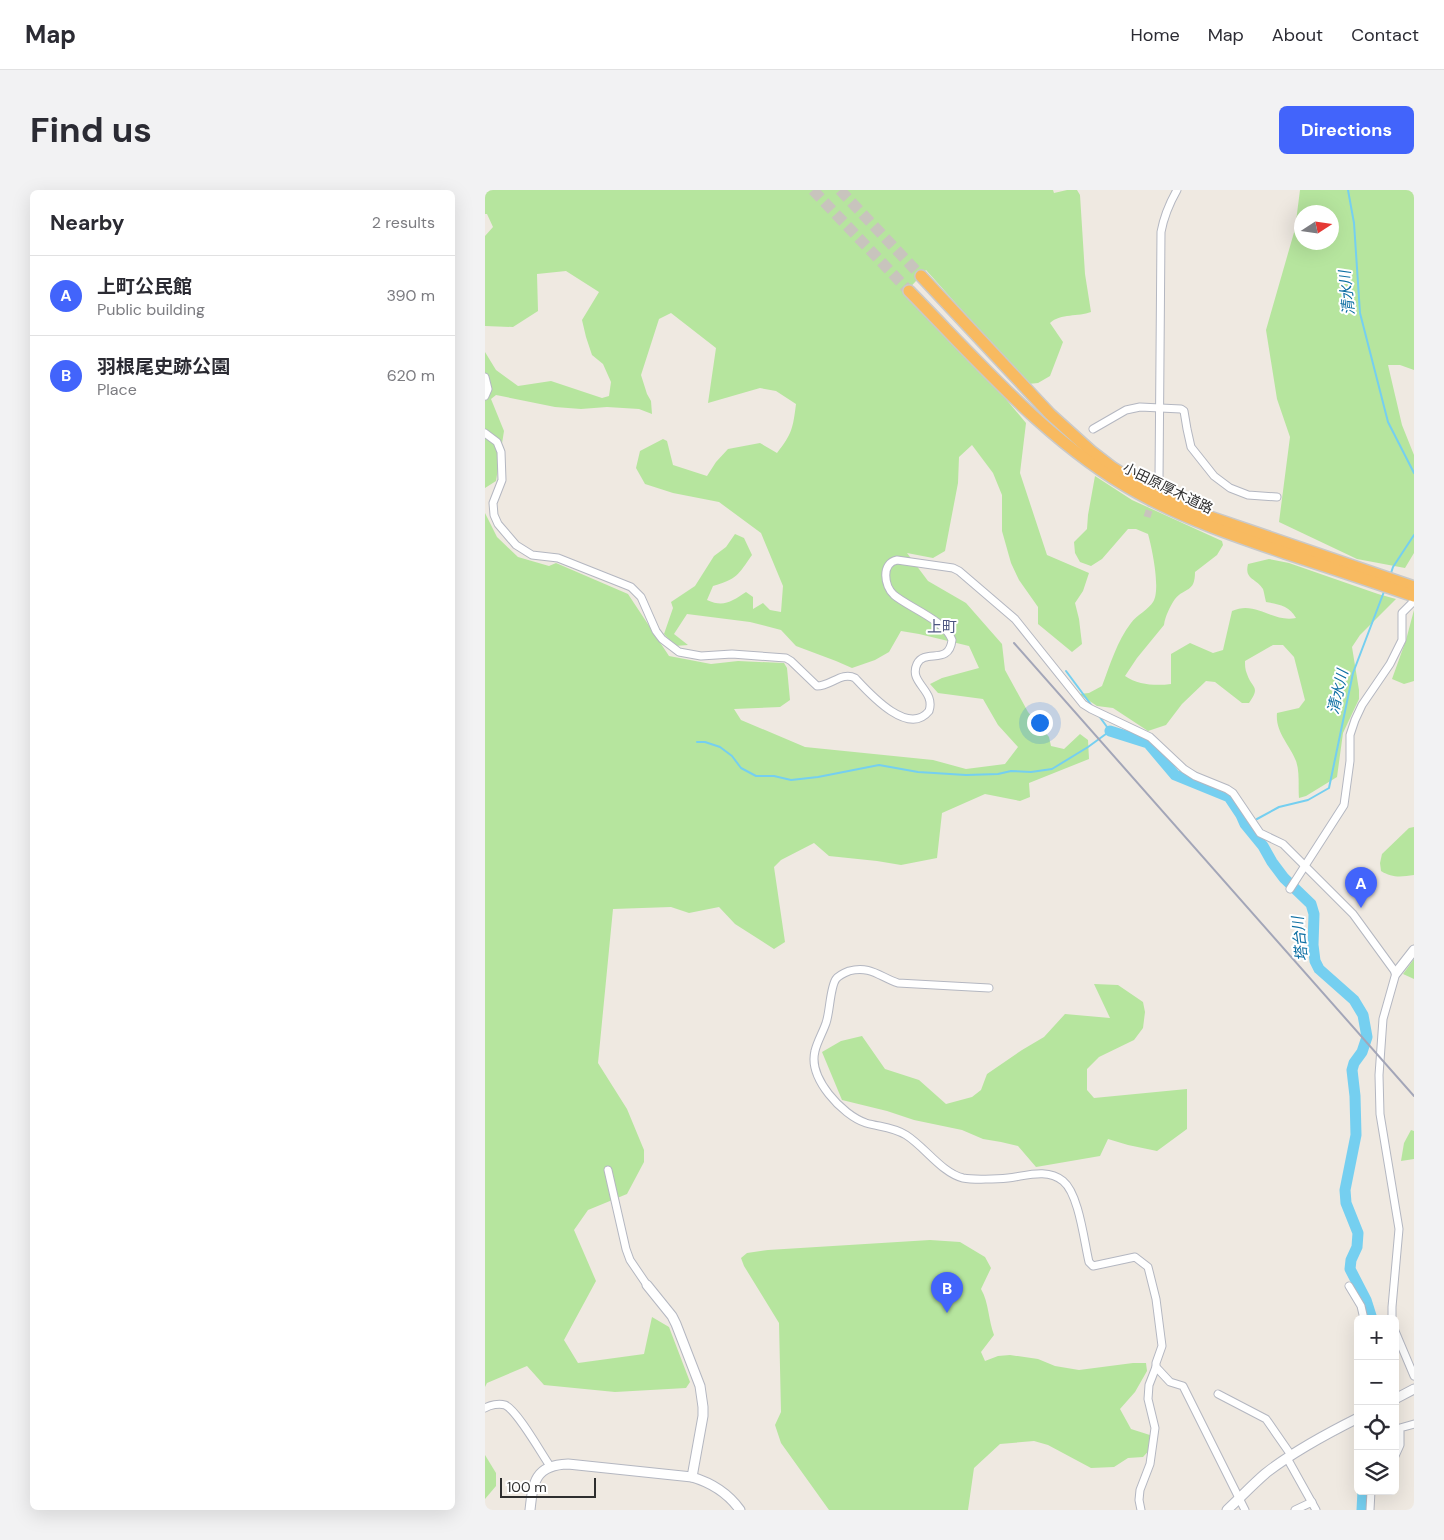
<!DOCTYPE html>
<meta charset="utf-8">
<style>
:root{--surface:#fff;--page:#f2f2f3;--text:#2b2b33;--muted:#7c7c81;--line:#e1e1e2;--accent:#4264fb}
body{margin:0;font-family:"DM Sans","Noto Sans JP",sans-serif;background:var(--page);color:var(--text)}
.controls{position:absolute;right:15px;bottom:15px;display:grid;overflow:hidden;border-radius:8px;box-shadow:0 5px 20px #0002}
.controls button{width:45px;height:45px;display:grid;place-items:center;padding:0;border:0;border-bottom:1px solid var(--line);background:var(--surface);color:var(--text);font:25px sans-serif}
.compass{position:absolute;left:809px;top:15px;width:45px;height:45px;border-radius:50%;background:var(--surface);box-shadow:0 5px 20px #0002;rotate:78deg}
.scale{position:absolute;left:15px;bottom:12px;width:96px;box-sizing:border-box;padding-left:5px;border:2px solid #2e2e2e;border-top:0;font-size:14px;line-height:18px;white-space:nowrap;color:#2e2e2e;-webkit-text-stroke:4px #fff;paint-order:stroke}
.you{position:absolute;left:554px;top:532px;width:18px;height:18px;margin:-12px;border:4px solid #fff;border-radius:50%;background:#1a73e8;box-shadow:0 0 0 8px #1a73e833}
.badge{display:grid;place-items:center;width:32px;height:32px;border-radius:50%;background:var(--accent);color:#fff;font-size:16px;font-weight:700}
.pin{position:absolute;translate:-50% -41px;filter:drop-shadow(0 1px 2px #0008)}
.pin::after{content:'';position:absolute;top:26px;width:18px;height:15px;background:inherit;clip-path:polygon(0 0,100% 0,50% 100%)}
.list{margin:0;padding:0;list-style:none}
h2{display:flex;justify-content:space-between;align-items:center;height:65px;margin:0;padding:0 20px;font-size:21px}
h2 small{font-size:16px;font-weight:400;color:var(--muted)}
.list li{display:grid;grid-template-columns:32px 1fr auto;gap:15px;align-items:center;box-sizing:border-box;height:80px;padding:0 20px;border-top:1px solid var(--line)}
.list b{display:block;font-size:19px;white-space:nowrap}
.list p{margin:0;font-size:16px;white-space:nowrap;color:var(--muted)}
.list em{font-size:16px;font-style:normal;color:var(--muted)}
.icon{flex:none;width:28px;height:28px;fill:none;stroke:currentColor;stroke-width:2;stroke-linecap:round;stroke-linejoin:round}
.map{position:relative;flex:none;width:929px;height:1320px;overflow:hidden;border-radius:8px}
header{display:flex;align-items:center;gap:30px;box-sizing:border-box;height:70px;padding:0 25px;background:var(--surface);border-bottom:1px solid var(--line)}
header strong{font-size:24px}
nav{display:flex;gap:28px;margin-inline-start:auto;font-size:18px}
.intro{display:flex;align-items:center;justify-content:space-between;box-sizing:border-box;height:120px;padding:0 30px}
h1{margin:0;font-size:35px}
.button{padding:12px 22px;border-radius:8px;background:var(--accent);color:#fff;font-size:18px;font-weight:700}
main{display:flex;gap:30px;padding:0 30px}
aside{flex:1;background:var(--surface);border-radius:8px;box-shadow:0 5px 20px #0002}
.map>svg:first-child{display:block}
.green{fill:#b6e59e;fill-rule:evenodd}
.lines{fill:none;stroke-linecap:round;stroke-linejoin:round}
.stream{stroke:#75cff0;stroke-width:2}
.river{stroke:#75cff0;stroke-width:11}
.minor-tunnel{stroke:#c8c4bd;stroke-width:7;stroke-dasharray:7 3.5;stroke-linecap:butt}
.trunk-tunnel{stroke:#c8c4bd;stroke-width:11;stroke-dasharray:11 5.5;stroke-linecap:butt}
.minor-casing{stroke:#b4b7c1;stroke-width:9}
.tertiary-casing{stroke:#b4b7c1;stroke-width:11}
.trunk-casing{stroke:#c9c9c9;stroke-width:14}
.minor{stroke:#fff;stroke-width:7}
.tertiary{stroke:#fff;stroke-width:9}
.trunk{stroke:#f8ba60;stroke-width:11}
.rail{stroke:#a3a6b8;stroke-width:2}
.labels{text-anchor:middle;stroke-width:4;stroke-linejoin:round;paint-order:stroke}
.street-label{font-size:14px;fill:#2e2e2e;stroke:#fff}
.water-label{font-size:15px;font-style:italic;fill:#0d6fa3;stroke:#fff}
.neighbourhood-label{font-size:15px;fill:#4d5680;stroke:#fff}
</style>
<header>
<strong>Map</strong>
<nav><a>Home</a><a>Map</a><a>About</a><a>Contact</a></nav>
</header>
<div class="intro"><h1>Find us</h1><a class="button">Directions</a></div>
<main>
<aside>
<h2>Nearby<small>2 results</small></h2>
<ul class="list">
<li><span class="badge">A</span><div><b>上町公民館</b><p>Public building</p></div><em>390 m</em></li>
<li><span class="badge">B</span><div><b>羽根尾史跡公園</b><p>Place</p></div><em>620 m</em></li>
</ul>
</aside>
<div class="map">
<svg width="929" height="1320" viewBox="0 0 929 1320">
<rect width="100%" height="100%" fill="#efe9e1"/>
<!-- green -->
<g class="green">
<path d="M0 0H568L569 3 582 0H592L595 5 600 84 606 122C593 127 576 123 565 133L578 152 565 186 553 193 543 194 441 80 420 103 520 208 541 233 535 283 562 365 604 383 598 401 590 413 594 429 597 454 587 462 553 434V417L534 390 526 373 517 341V305L508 283 487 255 474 267 473 293 460 361 448 368 422 363 443 391 481 413 517 454 520 480 543 522 564 547 566 556 579 559 595 544 603 550 604 569 544 593 545 607 535 611 500 604 457 623 452 668 416 675 392 671 344 666 329 653 296 670 289 677 300 752 289 759 250 734 234 717 204 723 186 717 128 719 113 873 142 919 159 960V972L142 1004 103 1020 89 1040 111 1091 79 1150 93 1173 159 1164 167 1127 184 1137 205 1192 201 1198 130 1202 59 1195 42 1176 2 1193 0 1197V323L12 347 33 367 64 376 71 373 143 404 184 466 226 474 253 471 299 473 302 478 305 510 295 517 249 519 256 530 320 557 448 570 481 579 520 574 533 557 513 535 498 509 453 503 445 494 457 488 494 478 484 456 434 444 416 441 404 462 390 470 367 478 351 471 311 456 296 440 265 432 202 424 189 444 203 455 190 456 179 444 188 418 186 412 210 396 229 366 241 357 250 344 259 348 267 365C253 385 252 389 228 396L222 410C239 418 247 411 261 402L268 407V419L278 413 285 420 296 422 298 396 276 343 234 312 188 303 160 294 151 278 155 261 178 249 182 251 188 275 222 286 231 272 243 259 275 253 292 263C307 244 308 238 311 214L291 201 275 198 223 213 231 158 186 123 174 129 156 185 162 204 166 211 167 224 154 219 122 217 96 219 70 217 11 205 6 209 19 241 11 291 0 298V162L11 180 33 196 66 191 117 208 124 206 126 192 118 174 107 165 101 147 97 130 114 102 81 81 52 84 53 121 28 137 0 136V46L8 37 2 24H0Z"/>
<path d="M815 0H929V180L915 175H903L917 235 929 265V363L920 378 872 369 794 332 805 247 792 209 781 140 810 39ZM816 22H846V52H816Z"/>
<path d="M610 286 647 310 737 351 738 355 732 365 710 382C710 403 700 397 690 409 685 416 680 427 679 435L652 468 640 486C653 495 671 496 686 494V464L705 453 728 463 738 460 747 421C771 410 787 433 811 428 805 416 793 414 781 412 780 408 779 402 778 399 772 388 759 390 763 374L784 369 804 373 893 404 911 409 875 445 867 457 874 500V509L858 543 852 587 821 606 814 608C813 597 815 582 811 571 805 555 790 542 792 523L814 518 820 510 809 467 798 455H788L760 471C760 475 760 480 762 484 767 499 776 496 764 513H757L730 492 721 491 697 514 681 535 663 541 628 518 612 516 594 504 604 503 617 496C625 475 632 451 646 433 651 426 665 418 668 412 676 400 667 358 663 344L651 339H643L617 369 606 376 595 372 590 363 589 352 602 339 603 325Z"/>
<polygon points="929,420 929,491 919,494 907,489 921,450"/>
<path d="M929 637V685C916 687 907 688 896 681L895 673 897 664 924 638Z"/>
<polygon points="929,769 929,789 918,784"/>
<polygon points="609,794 633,795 658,812 660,822 658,838 649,850 614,867 602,879 602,900 609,908 702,899 702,939 672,961 643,955 623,949 615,966 551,977 533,956 516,952 498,949 477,940 429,930 402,921 357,910 337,862 356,851 377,846 400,879 434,890 461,914 487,907 496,900 502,884 537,860 559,847 580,824 625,828"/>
<polygon points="926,940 929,941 929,969 916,971 919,953"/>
<path d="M445 1050 475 1052 500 1067 506 1078 496 1099C504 1113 503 1129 509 1145L496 1162 500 1171 513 1166 525 1165 553 1169 570 1176 594 1180 648 1173H661L662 1181 650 1202 635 1219 646 1239 668 1246 669 1255 658 1267 643 1268 629 1277 606 1278 563 1255 549 1251 515 1254 489 1278 483 1320H344L296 1253 290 1235 296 1222 294 1133 259 1076 256 1068 262 1063 283 1060Z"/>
<polygon points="0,1265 11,1283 11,1296 0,1309"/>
</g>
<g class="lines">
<!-- stream -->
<g class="stream">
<polyline points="863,0 869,33 875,123 903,232 929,283"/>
<polyline points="906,383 908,377 929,345"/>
<polyline points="581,481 607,516"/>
<polyline points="212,552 220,552 235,557 247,566 256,578 271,586 289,586 306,590 333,587 394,575 433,582 481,585 513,584 526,581 546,582 567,579 603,557 625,541 614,526"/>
<polyline points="772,629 794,617 823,610 844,598 868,483 900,399"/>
<polyline points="760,634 764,632"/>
</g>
<!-- river -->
<g class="river">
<polyline points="625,541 663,553 690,585 744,607 756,625 760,634 778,656 787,672 799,688 826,714 829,724 828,755 830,771 834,779 869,810 878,825 882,847 877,862 869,873 867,880 870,906 871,945 860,1000 861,1013 873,1043 872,1057 866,1070 865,1079 881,1110 887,1129"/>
<polyline points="877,1320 878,1301"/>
</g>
<!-- minor-tunnel -->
<polyline class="minor-tunnel" points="662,327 674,290"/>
<!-- trunk-tunnel -->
<g class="trunk-tunnel">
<polyline points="328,0 424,101"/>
<polyline points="355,0 436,86"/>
</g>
<defs>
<g id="minor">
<polyline points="0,187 3,199 0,206"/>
<polyline points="608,239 641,220 655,217 696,219 699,221 702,239 706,257 729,286 745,298 763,305 792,307"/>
<path d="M0 243 12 252 16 262 17 290 8 313 9 325 13 334 31 355 47 365 73 368 146 397 156 407 171 441 177 449 194 462 216 466 247 464 301 468 306 471 332 496C346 496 357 481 370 488 384 503 423 547 444 521 451 500 423 493 432 474 440 458 464 476 467 450 461 431 423 417 409 405 399 396 396 373 412 370L468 378 474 381 530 429 598 514 606 519 665 547 699 579 710 586 742 599 748 603 775 643 798 654 868 724 911 783 898 829 894 885 895 924 914 1039 907 1117V1129"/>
<path d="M674 290 676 42C679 26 684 14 692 0"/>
<polyline points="805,699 859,615 865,571 865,545 870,530 877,515 905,474 917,450 917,423 929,411"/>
<path d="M504 798 413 793C395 787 385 775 364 781 359 783 354 785 351 789 345 797 345 822 341 833 338 842 332 852 330 861 323 888 357 925 381 933 395 937 408 937 421 945 440 957 457 983 478 988 488 990 513 989 523 988 541 986 562 978 578 991 594 1004 599 1051 604 1072L608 1076 650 1067 663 1077 671 1109 677 1156 671 1173V1177L685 1192 698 1196 760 1320"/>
<polyline points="123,980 141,1059 145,1070 162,1095"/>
<polyline points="864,1096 876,1116 879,1129"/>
<polyline points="910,1141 929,1186"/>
<polyline points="733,1204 781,1229 806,1265"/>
<path d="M0 1218C5 1215 14 1213 20 1215 32 1220 56 1263 65 1276"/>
<polyline points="910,1266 915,1255 915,1238 929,1234"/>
<polyline points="802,1268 831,1320"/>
<polyline points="656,1320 654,1310 655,1300 665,1274 670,1238 663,1209 664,1195 671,1177"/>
<polyline points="810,1320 827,1312"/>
<polyline points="885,1320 886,1301"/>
</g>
<g id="tertiary">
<polyline points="911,783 929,760"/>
<polyline points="162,1095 187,1126 191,1134 215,1196 218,1217 218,1226 207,1287"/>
<polyline points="910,1209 929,1199"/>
<path d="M45 1320C48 1292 50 1275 83 1274L207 1287C227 1293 243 1303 255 1320"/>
<path d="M742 1320C755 1308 767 1295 781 1283 809 1261 841 1244 873 1228"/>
</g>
<g id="trunk">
<polyline points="436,86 565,224 606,261 628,278 657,296 690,313 725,327 929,397"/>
<path d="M424 101C494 172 565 255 653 303 700 329 750 346 800 363 843 377 886 391 929 406"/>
</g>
</defs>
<!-- minor casing -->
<use href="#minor" class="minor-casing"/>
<!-- tertiary casing -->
<use href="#tertiary" class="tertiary-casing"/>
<!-- trunk casing -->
<use href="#trunk" class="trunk-casing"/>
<!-- minor -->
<use href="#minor" class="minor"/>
<!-- tertiary -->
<use href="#tertiary" class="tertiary"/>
<!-- trunk -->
<use href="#trunk" class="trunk"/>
<!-- rail -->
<polyline class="rail" points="529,453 929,906"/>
</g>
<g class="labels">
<!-- street labels -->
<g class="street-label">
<text transform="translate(683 298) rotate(26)" y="5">小田原厚木道路</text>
</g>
<!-- water labels -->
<g class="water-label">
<text transform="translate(862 103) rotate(-96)" y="5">清水川</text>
<text transform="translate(853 502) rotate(-77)" y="5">清水川</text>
<text transform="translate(815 749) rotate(-96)" y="5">塔台川</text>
</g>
<!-- neighbourhood labels -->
<g class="neighbourhood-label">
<text x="457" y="442">上町</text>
</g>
</g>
</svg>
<div class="controls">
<button>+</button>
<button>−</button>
<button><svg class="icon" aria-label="locate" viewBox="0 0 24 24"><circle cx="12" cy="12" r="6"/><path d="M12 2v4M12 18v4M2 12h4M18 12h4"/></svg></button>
<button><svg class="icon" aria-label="layers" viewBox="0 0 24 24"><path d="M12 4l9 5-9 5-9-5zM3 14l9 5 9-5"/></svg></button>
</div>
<svg class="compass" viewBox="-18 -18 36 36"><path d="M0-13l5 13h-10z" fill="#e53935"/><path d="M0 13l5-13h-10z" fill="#7c7c81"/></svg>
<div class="scale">100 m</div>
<div class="you"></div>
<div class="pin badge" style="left:876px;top:718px">A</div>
<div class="pin badge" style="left:462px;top:1123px">B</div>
</div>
</main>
